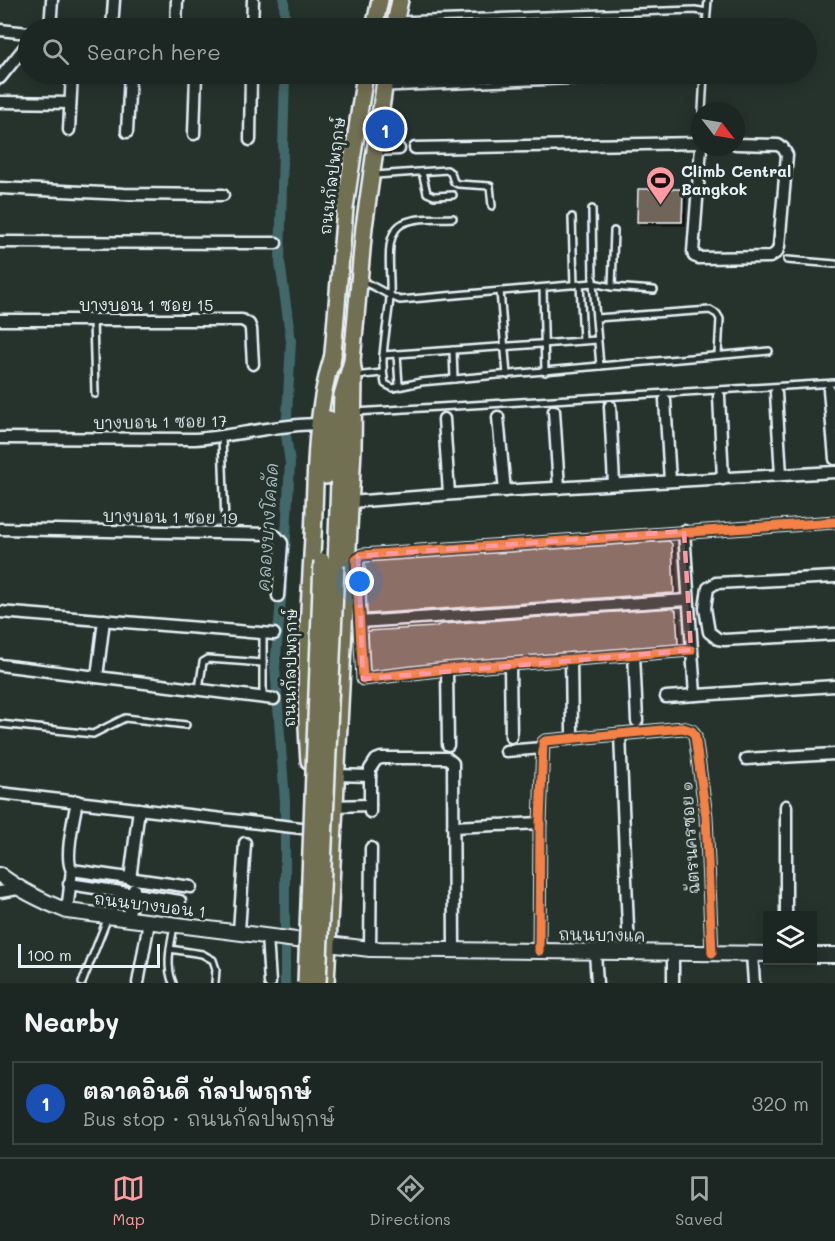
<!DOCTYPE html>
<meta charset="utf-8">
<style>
:root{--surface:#1c2622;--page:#252e2a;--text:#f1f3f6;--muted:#a0a5a5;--line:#3a4340;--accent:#ff9aa2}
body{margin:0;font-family:Mali,"Playpen Sans Thai",sans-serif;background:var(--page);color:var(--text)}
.controls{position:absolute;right:18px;bottom:18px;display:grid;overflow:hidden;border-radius:0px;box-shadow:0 3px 15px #0003}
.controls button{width:54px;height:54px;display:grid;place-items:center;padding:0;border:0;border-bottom:2px solid var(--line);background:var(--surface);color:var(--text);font:30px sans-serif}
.compass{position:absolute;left:691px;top:102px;width:54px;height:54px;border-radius:50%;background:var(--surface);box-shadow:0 3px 15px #0003;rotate:121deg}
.scale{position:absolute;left:18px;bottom:15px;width:142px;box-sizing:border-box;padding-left:6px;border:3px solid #e8f1f8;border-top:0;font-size:16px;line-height:21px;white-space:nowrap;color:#e8f1f8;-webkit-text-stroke:4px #26332d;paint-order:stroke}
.you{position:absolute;left:360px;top:582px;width:21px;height:21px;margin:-15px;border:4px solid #fff;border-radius:50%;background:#1a73e8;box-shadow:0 0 0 9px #1a73e833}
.badge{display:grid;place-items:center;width:39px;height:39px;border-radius:50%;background:var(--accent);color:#fff;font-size:20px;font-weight:700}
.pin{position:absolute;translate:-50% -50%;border:3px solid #fff;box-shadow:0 2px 6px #0006}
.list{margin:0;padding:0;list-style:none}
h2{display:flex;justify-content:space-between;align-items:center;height:78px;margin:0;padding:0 24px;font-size:26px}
h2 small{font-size:20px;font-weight:400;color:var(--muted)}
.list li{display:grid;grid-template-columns:39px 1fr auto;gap:18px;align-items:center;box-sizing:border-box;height:84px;margin:0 12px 12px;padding:0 12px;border:2px solid var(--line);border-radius:0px}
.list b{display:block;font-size:22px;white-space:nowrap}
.list p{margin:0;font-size:20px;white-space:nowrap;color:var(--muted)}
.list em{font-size:20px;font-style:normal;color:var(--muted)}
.icon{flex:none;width:33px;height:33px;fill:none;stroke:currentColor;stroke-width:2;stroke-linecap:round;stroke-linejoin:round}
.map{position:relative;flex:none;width:835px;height:983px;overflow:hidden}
.search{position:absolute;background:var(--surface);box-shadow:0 3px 15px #0003;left:18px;right:18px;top:18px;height:66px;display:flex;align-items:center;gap:15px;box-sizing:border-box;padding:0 21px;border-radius:33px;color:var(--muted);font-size:22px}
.sheet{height:174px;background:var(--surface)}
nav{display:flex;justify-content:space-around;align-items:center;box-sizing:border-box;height:84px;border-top:2px solid var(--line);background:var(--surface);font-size:16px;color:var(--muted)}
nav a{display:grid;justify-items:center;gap:3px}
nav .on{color:var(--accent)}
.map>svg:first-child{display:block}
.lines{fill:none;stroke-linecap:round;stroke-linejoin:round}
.canal{stroke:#436769;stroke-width:10}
.building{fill:#706559;stroke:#e8f1f8;stroke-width:1.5;filter:url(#shadow)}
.lane-casing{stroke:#e8f1f8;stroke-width:10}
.street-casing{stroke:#e8f1f8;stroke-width:15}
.secondary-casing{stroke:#e8f1f8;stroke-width:18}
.primary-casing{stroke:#e8f1f8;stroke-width:20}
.lane{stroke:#26332d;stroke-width:5}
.street{stroke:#26332d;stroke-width:10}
.secondary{stroke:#26332d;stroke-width:14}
.primary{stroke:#716f52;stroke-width:15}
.primary-bridge-casing{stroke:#e8f1f8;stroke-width:20;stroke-linecap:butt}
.primary-bridge{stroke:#716f52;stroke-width:15}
.cycleway-casing{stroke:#26332d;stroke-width:13}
.cycleway{stroke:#f48246;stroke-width:9}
.marked{fill:#ff9aa2;fill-opacity:0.2;stroke:#ff9aa2;stroke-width:4.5;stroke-dasharray:12 8;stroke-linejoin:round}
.labels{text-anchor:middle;stroke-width:6;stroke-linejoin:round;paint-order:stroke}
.poi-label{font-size:16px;font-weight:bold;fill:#e8f1f8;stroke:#26332d;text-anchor:start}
.street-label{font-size:16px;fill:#e8f1f8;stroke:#26332d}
.water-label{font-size:18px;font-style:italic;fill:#a6babf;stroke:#26332d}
</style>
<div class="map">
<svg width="835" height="983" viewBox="0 0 835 983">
<defs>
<filter id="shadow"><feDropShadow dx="3" dy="3" stdDeviation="0" flood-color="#0009"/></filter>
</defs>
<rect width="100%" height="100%" fill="#26332d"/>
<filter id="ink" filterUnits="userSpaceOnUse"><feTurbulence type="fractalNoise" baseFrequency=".0167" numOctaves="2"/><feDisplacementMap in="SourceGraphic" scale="12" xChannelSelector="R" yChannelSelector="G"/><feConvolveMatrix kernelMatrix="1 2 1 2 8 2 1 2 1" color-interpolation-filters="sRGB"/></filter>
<g filter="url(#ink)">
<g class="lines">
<!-- canal -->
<g class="canal">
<polyline points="284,0 285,28"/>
<polyline points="285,552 290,463 286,435 291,341 280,262 285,74"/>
<polyline points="282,588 275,667 285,801 285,983"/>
</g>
</g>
<!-- building -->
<g class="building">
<polygon points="638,189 683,189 682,222 637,222"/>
<polygon points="669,541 672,544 674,592 673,593 367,614 365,562"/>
<polygon points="673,608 676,611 678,644 446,662 370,671 368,631 434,627 442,624"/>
</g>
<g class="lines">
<defs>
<g id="lane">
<polyline points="707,12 708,0"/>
<polyline points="397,20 695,10 707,12 706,28"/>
<polyline points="386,88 679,76"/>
<polyline points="702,111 704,74"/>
<polyline points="422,172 427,193 434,196 453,195"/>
<polyline points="375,175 447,170 451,173 454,182 458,184 490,186 492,206"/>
<polyline points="592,209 593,283 600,366 769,351"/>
<polyline points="572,217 574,285"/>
<path d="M453 218C438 219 411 216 399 226 393 231 391 239 390 246 388 263 391 280 390 297 388 326 379 356 385 384L393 388 421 382 600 366"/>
<polyline points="787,260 835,264"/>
<path d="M360 281C375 285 386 295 400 300L593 283 612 287 654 290"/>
<polyline points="580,284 583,340"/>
<polyline points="612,287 614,231"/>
<polyline points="543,288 545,372"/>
<polyline points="500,291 507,375"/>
<polyline points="596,318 710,310 717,314 720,319 718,355"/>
<polyline points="93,320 95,394"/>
<polyline points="453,350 454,379"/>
<polyline points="397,354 399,386"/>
<polyline points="383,355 597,340"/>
<polyline points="354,376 382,373"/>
<polyline points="355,412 835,383"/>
<polyline points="222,437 225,525"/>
<polyline points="199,689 203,662 208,659 263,663"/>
<polyline points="263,697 263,633"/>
<polyline points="0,724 93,734 125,718 186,725"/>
<polyline points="170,949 202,954 213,960 216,969 215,983"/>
<polyline points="82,983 108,917"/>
<path d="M173 983C165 965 171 944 174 926"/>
</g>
<g id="street">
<polyline points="50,28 52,0"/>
<polyline points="112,28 114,0"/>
<polyline points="176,28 177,0"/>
<polyline points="252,28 253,0"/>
<polyline points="0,30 28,33"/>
<polyline points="0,78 28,43"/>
<polyline points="0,102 70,103"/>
<polyline points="69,130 72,74"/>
<polyline points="127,132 130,74"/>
<polyline points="194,134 196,74"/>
<polyline points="250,140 251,74"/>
<polyline points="701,147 693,252 694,256 699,258 770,257 777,252 779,246 787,155 783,148 778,145 736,144"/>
<polyline points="415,148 700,143"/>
<polyline points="374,150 399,149"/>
<polyline points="0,188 124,194 223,195"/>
<polyline points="0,242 276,243"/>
<polyline points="0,320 242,320 249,324 251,329 253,364"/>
<polyline points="829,390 835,459"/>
<polyline points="776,393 781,475"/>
<polyline points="719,396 723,479"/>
<polyline points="665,400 670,481"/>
<polyline points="610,406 614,484"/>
<polyline points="554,411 559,488"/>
<polyline points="498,417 505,491"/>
<polyline points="444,419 449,494"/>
<path d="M0 438 195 439C237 436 277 424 320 424"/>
<polyline points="350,502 481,492 835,472"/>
<polyline points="0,529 270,534 276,536 282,543 278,596"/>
<polyline points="684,531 695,695"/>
<polyline points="835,577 716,583 708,588 705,608 709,632 718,639 724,640 835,634"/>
<polyline points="0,612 274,634"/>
<polyline points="359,622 687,600"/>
<polyline points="691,650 447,669 363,679 356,560 362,555 835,522"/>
<polyline points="634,654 637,721"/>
<polyline points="571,659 572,730"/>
<polyline points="0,665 274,699"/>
<polyline points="510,666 511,737"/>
<polyline points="447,669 448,745"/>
<polyline points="97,677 104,620"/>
<polyline points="666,697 835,686"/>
<polyline points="620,734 629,952"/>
<polyline points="506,751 542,748"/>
<polyline points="746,759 835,754"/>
<polyline points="335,775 370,776"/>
<polyline points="0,793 310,829"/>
<polyline points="333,806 370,805"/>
<polyline points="370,812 370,769 376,760 381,758 447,758 453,763 454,950"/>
<polyline points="453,827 540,823"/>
<polyline points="72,870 191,887"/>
<polyline points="130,879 139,809"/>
<polyline points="69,884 180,901"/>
<polyline points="0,892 18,889"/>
<path d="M67 911 72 870C64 859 74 817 77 801"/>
<polyline points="786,916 786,806"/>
<polyline points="128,919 134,889"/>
<polyline points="239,931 245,843"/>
<polyline points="267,936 270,983"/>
<polyline points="370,949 371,848"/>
<polyline points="539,951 540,823 543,743 545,741 683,728 692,731 695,736 706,816 712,953"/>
<polyline points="595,952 597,983"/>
<polyline points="673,953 673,983"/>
<polyline points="752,954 754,983"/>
<polyline points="138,983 149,922"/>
</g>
<g id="secondary">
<path d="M0 875C21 891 42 901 67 911L304 941"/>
<polyline points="328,944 370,949 768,954"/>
<polyline points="812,955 835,955"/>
</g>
<g id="primary">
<polyline points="374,28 380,0"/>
<polyline points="394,28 400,0"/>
<polyline points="332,365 345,208 365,74"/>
<polyline points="326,476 329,419"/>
<polyline points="336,565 342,395 352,361 364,227 386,74"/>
<path d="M309 761C303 687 309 612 313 537 316 476 314 414 333 355"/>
<polyline points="326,983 353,449 354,376 352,361"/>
</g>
</defs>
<!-- lane casing -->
<use href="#lane" class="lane-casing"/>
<!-- street casing -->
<use href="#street" class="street-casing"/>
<!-- secondary casing -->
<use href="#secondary" class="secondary-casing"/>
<!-- primary casing -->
<use href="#primary" class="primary-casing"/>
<!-- lane -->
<use href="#lane" class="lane"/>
<!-- street -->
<use href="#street" class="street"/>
<!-- secondary -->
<use href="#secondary" class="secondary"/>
<!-- primary -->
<use href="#primary" class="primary"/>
<defs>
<g id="primary-bridge">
<polyline points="306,983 322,561"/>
<polyline points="318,983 336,565"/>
</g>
</defs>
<!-- primary-bridge casing -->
<use href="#primary-bridge" class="primary-bridge-casing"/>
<!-- primary-bridge -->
<use href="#primary-bridge" class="primary-bridge"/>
<defs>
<g id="cycleway">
<polyline points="691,650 447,669 363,679 356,560 362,555 835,522"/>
<polyline points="539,951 540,823 543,743 545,741 683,728 692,731 695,736 706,816 712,953"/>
</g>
</defs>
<!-- cycleway casing -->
<use href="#cycleway" class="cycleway-casing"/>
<!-- cycleway -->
<use href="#cycleway" class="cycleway"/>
</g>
</g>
<!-- marked area -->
<path class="marked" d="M684 531 691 650 363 679 358 556Z"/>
<!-- icons -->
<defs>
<symbol id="stadium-pin" viewBox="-11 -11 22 30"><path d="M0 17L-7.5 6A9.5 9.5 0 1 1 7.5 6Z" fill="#ff9aa2" stroke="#26332d"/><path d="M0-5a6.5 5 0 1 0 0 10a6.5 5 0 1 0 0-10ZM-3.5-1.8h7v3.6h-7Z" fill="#111"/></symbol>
</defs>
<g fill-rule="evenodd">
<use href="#stadium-pin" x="644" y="164" width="33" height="45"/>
</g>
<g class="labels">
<!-- poi labels -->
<g class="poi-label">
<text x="681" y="177">Climb Central<tspan x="681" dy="18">Bangkok</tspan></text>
</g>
<!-- street labels -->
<g class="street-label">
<text transform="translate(332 176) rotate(-83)" y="6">ถนนกัลปพฤกษ์</text>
<text x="146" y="311">บางบอน 1 ซอย 15</text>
<text transform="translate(160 422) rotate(-1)" y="6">บางบอน 1 ซอย 17</text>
<text transform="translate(170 517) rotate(1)" y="6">บางบอน 1 ซอย 19</text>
<text transform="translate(290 668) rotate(-89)" y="6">ถนนกัลปพฤกษ์</text>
<text transform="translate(690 838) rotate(-94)" y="6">ฉัตรนครซอย ๑</text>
<text transform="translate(150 905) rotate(7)" y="6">ถนนบางบอน 1</text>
<text transform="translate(602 935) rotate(1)" y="6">ถนนบางแค</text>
</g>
<!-- water labels -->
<g class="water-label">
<text transform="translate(268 527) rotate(-86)" y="6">คลองบางโคลัด</text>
</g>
</g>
</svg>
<div class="controls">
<button><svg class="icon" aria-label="layers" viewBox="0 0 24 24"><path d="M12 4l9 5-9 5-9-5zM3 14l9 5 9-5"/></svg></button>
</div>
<svg class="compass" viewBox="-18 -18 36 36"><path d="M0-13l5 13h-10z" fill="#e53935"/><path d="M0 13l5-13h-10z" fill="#a0a5a5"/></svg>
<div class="scale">100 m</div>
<div class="you"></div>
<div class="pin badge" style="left:385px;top:129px;background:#1a4fb4">1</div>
<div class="search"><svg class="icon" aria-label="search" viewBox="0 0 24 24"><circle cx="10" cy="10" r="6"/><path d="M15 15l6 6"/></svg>Search here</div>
</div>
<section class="sheet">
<h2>Nearby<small></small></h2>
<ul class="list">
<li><span class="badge" style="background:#1a4fb4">1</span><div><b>ตลาดอินดี กัลปพฤกษ์</b><p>Bus stop · ถนนกัลปพฤกษ์</p></div><em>320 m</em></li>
</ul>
</section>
<nav>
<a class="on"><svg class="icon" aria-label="map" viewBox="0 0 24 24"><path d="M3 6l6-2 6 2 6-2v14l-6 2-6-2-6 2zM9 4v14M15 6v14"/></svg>Map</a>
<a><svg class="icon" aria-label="directions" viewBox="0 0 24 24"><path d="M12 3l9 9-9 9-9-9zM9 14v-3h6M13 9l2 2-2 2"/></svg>Directions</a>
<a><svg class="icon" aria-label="saved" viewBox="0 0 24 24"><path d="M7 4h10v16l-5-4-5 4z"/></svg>Saved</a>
</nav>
